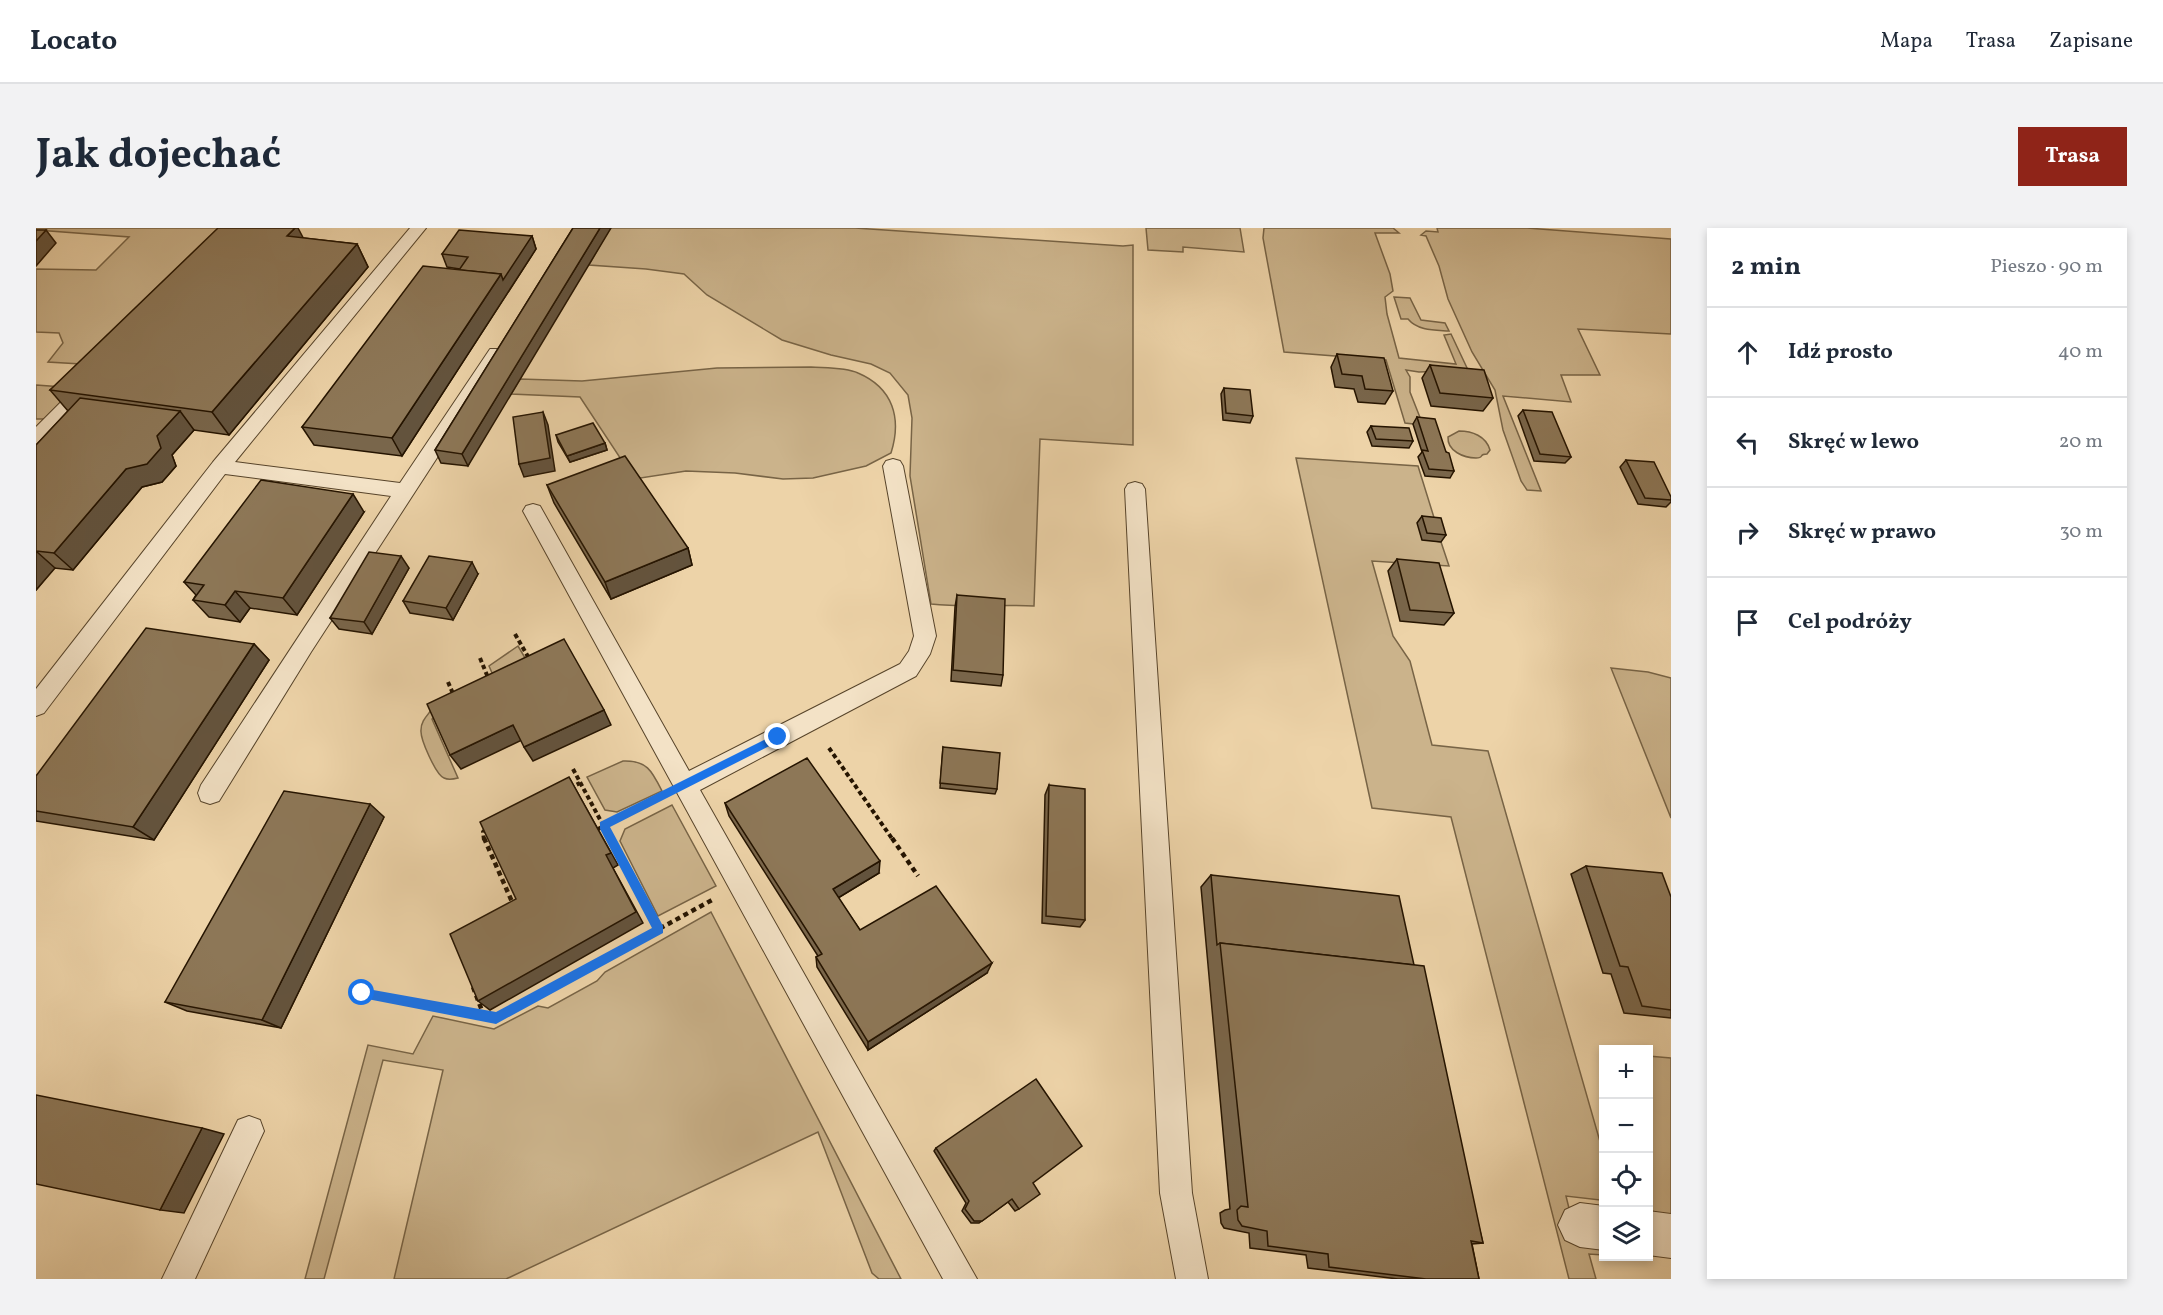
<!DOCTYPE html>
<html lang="pl">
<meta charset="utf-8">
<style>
:root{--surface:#fff;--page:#f2f2f3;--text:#1f2937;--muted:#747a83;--line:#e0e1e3;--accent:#8f2418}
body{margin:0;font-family:Vollkorn,serif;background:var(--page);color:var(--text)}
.controls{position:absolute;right:18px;bottom:18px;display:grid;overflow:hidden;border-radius:0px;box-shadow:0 3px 9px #0003}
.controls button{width:54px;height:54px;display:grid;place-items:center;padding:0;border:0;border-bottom:2px solid var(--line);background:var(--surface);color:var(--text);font:30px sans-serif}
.stop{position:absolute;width:18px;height:18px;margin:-14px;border:4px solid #1a73e8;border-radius:50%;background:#fff}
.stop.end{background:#1a73e8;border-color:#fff;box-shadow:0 2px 6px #0008}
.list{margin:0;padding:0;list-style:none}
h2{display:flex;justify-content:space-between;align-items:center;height:78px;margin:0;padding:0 24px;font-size:26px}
h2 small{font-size:20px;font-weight:400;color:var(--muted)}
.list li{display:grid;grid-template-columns:39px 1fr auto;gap:18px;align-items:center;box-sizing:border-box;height:90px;padding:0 24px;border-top:2px solid var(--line)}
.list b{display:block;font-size:22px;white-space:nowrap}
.list em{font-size:20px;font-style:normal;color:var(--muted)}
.icon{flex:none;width:33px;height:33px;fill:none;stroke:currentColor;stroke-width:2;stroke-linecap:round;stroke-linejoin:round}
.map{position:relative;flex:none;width:1635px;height:1051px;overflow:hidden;border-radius:0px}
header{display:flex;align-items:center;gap:36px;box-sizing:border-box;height:84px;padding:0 30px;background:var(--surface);border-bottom:2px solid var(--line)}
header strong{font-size:28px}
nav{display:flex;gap:33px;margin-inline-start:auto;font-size:21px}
.intro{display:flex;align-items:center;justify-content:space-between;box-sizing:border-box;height:144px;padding:0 36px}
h1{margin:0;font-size:42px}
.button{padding:15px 27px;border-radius:0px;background:var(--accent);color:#fff;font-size:21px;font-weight:700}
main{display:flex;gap:36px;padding:0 36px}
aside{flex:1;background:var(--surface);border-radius:0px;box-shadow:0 3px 9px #0003}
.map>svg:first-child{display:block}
.green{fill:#cbb38b;stroke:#786446;stroke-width:1.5}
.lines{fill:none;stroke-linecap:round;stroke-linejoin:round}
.lane-casing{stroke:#57442a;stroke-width:2}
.street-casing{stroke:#57442a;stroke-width:2}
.path-far1{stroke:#251400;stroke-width:4;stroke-dasharray:4.5 3;stroke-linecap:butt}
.path{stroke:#251400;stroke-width:4.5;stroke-dasharray:5 4;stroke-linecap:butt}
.lane{fill:#f3e2c6;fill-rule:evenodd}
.street{fill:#f3e2c6;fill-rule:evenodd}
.wall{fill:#79664b;stroke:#251400;stroke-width:1.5}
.shaded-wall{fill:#63533d;stroke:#251400;stroke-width:1.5}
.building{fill:#8d7757;stroke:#251400;stroke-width:1.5}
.route{fill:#1a73e8}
</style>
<header>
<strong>Locato</strong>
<nav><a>Mapa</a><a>Trasa</a><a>Zapisane</a></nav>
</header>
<div class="intro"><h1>Jak dojechać</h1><a class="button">Trasa</a></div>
<main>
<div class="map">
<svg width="1635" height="1051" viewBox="0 0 1635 1051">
<rect width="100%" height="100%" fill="#edd3a8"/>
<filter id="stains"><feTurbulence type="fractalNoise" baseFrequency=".00333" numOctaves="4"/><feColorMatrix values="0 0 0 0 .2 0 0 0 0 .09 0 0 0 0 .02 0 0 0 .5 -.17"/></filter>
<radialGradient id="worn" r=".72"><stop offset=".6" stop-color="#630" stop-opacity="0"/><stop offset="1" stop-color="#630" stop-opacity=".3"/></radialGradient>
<!-- green -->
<g class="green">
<polygon points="0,0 196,0 62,137 12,134 27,115 23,105 0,104 0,41 60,42 93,9 0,2"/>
<path d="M574 0H819L1087 18 1097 17V217L1004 211 998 378C964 376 930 380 895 376L874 248 876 190 872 167 854 145 835 136 795 127 746 112 671 67 648 46 610 41 553 37Z"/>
<polygon points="1110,0 1204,0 1208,24 1147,19 1147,24 1112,22"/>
<polygon points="1228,0 1357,0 1363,5 1339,5 1354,46 1357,63 1349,69 1351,86 1363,130 1420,136 1408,107 1415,106 1432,142 1383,144 1370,142 1374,149 1374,164 1387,197 1369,195 1350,132 1248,124 1227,10"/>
<polygon points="1401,0 1491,0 1635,11 1635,106 1542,101 1564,147 1525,147 1535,174 1467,168 1505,263 1491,262 1485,253 1467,202 1459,162 1436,124 1412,71 1403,38 1390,8 1385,7 1390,3 1402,4"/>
<path d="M1358 69 1374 70 1385 92 1409 95 1413 103C1399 102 1382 103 1372 91H1365Z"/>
<path d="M775 139C789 140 809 139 822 145 857 160 866 190 855 225L830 238 777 250 747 251 699 245 650 243 598 251 544 169 475 166 484 151 546 153 681 140Z"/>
<polygon points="0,157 40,160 9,191 0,191"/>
<path d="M1423 203C1436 203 1450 208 1454 222L1451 226C1442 226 1449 230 1440 230 1428 230 1411 223 1412 209Z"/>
<polygon points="1260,230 1382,238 1400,296 1386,311 1405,314 1413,338 1336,333 1357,408 1374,433 1396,517 1452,523 1567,924 1567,960 1564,972 1530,968 1540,1009 1567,1013 1567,1027 1553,1026 1560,1051 1533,1051 1415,589 1336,580"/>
<polygon points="482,418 498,445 464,463 453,438"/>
<polygon points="1575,440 1612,444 1635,450 1635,590"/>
<path d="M417 480 396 491 422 550C418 551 412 552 408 550 400 547 384 511 385 502 385 493 391 488 396 481Z"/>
<path d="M587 533C611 532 616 543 626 563L581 584 569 582 551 549Z"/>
<polygon points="636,577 680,658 622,688 584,613 589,601"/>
<polygon points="675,684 865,1051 843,1051 836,1045 782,904 470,1051 358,1051 407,842 347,832 288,1051 269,1051 332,817 377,826 397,788 458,801 502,778 512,780 561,753 569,744"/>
<polygon points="1612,828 1635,830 1635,992 1619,987 1613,977"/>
</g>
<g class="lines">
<defs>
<g id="lane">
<polygon points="374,0 390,0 199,234 364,255 454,121 466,121 469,125 275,424 183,573 174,576 165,573 162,565 165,557 355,268 189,246 8,485 0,488 0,461 177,234"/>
<polygon points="53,150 59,152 62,156 59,160 7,214 0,216 0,199 47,152"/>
<polygon points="857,231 864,233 867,238 900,408 894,426 880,448 664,562 941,1051 907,1051 487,283 490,278 497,276 504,278 653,543 864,436 873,423 878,408 847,238 850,233"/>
<polygon points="1099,254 1106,256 1109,261 1156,965 1172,1051 1140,1051 1124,965 1089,261 1092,256"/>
<polygon points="213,888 224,892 228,903 159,1051 126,1051 202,892"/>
</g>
<g id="street">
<polygon points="1544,975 1568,978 1568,1022 1544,1019 1529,1012 1522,997 1529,982"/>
<polygon points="1612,983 1635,986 1635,1030 1612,1027"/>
</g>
</defs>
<!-- lane casing -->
<use href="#lane" class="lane-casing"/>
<!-- street casing -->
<use href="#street" class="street-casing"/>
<!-- path-far1 -->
<g class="path-far1">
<polyline points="479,406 494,432"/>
<polyline points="444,430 453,452"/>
<polyline points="412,454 418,468"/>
<polyline points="793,520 857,612"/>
<polyline points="537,541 575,612"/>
<polyline points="534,560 544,555"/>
<polyline points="562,601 620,571"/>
<polyline points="448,612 447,604 450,601"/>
</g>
<!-- path -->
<g class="path">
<polyline points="448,610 477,676"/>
<polyline points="574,610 623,702"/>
<polyline points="856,610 882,648"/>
<polyline points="437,759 448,788"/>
<polyline points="325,765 460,790 676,672"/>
</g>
<!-- lane -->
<use href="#lane" class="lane"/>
<!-- street -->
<use href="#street" class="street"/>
</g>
<!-- wall -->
<g class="wall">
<polygon points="537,0 432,238 405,235 399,222"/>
<polygon points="496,8 500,21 366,228 278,217 266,199 424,41 411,39 406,26"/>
<polygon points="267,10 321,16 332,39 193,207 158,202 136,227 140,238 126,254 106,259 37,342 18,340 0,362 0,217 32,183 14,162"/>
<polygon points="1301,126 1357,163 1349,176 1322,174 1318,161 1299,159 1295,139"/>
<polygon points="1394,137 1457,170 1447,183 1395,178 1386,150"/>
<polygon points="1188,160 1217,188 1214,195 1187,192 1185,166"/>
<polygon points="1487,182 1535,229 1529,235 1498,233 1482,188"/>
<polygon points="1381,189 1410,224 1418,243 1414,250 1389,248 1382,229 1386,224 1377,196"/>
<polygon points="1335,198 1377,213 1373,220 1336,218 1331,204"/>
<polygon points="520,207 569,215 571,222 534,234 522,214"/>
<polygon points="1590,232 1635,269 1635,274 1630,279 1602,276 1584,239"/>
<polygon points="511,257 652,320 656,337 575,371 518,275"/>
<polygon points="328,284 261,387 214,380 204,394 173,389 157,372 160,367 148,354"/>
<polygon points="1386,288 1410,307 1405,314 1386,312 1381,295"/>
<polygon points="1361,331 1418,385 1408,397 1364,393 1352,343"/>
<polygon points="373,340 336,406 303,401 294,390"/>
<polygon points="442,346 417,392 374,385 367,373"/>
<polygon points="921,367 967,447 965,458 915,453 919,379"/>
<polygon points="218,416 233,432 118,612 0,593 0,548"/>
<polygon points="907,519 961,561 959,566 904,560"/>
<polygon points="1013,557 1049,692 1044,699 1006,695 1009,567"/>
<polygon points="689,575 843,645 802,670 824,702 951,745 832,822 781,739 780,729 782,728 693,588"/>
<polygon points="348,589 245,800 151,783 129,774"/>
<polygon points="1550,638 1635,669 1635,790 1588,785 1575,746 1567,745 1535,646"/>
<polygon points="1175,647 1378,737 1447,1015 1436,1016 1443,1051 1362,1051 1272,1040 1270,1027 1214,1020 1213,1005 1188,1000 1185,995 1184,985 1189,982 1194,981 1165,659"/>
<polygon points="900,920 997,955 983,981 979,983 972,974 946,993 943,995 935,995 926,983 930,975 898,923"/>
</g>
<!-- shaded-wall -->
<g class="shaded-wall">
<polygon points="259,0 262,0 273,21 251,8"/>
<polygon points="564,0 575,0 432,238 426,226"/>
<polygon points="10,2 20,15 0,38 0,13"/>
<polygon points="496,8 500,21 366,228 356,210 465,46"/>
<polygon points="321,16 332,39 193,207 176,184"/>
<polygon points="144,183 158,202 136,227 140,238 126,254 106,259 37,342 18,325 90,241"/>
<polygon points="507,184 512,197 519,243 488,249 483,236"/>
<polygon points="569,215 571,222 534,234 531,228"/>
<polygon points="317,266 328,284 261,387 247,370"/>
<polygon points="652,320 656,337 575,371 569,354"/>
<polygon points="0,323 19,340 0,362"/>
<polygon points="365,328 373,340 336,406 328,394"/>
<polygon points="436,334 442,346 417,392 410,380"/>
<polygon points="199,363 214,380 204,394 189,377"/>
<polygon points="218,416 233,432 118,612 97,599"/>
<polygon points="568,482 575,497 497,533 488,519"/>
<polygon points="477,497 486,512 425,541 414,527"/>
<polygon points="533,549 582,637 577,640 607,695 454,782 442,773 570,627"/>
<polygon points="334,576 348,589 245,800 226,792"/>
<polygon points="844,633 843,645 797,673 797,661"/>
<polygon points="956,735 951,745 832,822 832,814"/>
<polygon points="166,900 188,906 148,985 124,982"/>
</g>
<!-- building -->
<g class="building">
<polygon points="182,0 259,0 251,8 321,16 176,184 14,162"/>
<polygon points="537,0 564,0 426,226 399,222"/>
<polygon points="0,2 10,2 0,13"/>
<polygon points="423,2 496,8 467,52 465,46 423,42 432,29 406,26"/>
<polygon points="387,38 465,46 356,210 266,199"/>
<polygon points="1301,126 1348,130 1357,163 1329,161 1326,148 1306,146"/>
<polygon points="1394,137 1448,142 1457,170 1404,165"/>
<polygon points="1188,160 1214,162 1217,188 1190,185"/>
<polygon points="44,170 144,183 121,208 125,220 111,236 90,241 18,325 0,323 0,217"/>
<polygon points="1487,182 1516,184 1535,229 1504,226"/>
<polygon points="507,184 514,230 483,236 477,189"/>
<polygon points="1381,189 1399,191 1410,224 1413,225 1418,243 1393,241 1386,222 1392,223"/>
<polygon points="557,195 569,215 531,228 520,207"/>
<polygon points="1335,198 1373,200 1377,213 1340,211"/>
<polygon points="589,228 652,320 569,354 511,257"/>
<polygon points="1590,232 1618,234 1635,269 1635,272 1609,270"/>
<polygon points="225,252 317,266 247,370 199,363 189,377 157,372 168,357 148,354"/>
<polygon points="1386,288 1405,290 1410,307 1391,305"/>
<polygon points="333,324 365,328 328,394 294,390"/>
<polygon points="393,328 436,334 410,380 367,373"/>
<polygon points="1361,331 1403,335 1418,385 1374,382"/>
<polygon points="921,367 969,371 967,447 917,442"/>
<polygon points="110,400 218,416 97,599 0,583 0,548"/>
<polygon points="528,411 568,482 488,519 477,497 414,527 391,476"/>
<polygon points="907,519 964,525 961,561 904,555"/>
<polygon points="771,530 844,633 797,661 824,702 900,658 956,735 832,814 780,729 786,726 689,575"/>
<polygon points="533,549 575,625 570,627 600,684 442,773 414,706 480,671 444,594"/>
<polygon points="1013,557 1049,561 1049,692 1010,688"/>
<polygon points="248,563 334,576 226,792 129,774"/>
<polygon points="1550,638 1626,645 1635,669 1635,782 1606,778 1592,739 1584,738"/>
<polygon points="1175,647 1363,668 1378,737 1184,715 1181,717"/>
<polygon points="1184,715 1388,738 1447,1015 1435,1013 1443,1051 1390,1051 1293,1039 1292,1026 1232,1018 1231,1003 1206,998 1202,992 1201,982 1205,978 1212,979"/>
<polygon points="1000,851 1046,918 997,955 1004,966 983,981 976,971 946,993 938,993 929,981 933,973 900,920"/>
<polygon points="0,867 166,900 124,982 0,956"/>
</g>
<!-- route -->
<polygon class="route" points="742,505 747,509 745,512 574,599 627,698 627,705 460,796 321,769 320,765 326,760 460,784 616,700 564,601 564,594"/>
<rect width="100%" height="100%" filter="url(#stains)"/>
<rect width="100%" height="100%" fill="url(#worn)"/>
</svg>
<div class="controls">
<button>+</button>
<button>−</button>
<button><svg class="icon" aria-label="locate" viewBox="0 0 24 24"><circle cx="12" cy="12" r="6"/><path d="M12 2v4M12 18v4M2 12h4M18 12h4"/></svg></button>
<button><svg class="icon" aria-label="layers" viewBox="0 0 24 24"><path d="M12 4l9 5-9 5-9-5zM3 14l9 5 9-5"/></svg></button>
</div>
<div class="stop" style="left:326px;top:765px"></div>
<div class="stop end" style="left:742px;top:509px"></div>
</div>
<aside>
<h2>2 min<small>Pieszo · 90 m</small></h2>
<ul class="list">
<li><svg class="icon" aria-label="ahead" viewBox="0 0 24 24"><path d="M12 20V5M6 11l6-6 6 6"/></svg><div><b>Idź prosto</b></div><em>40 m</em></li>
<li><svg class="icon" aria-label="left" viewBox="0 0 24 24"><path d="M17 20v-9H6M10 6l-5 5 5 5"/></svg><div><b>Skręć w lewo</b></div><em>20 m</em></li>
<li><svg class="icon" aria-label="right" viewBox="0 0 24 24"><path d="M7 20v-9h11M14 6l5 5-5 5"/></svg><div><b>Skręć w prawo</b></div><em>30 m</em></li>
<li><svg class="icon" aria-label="arrive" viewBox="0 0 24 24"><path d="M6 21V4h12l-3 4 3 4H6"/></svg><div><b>Cel podróży</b></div></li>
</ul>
</aside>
</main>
